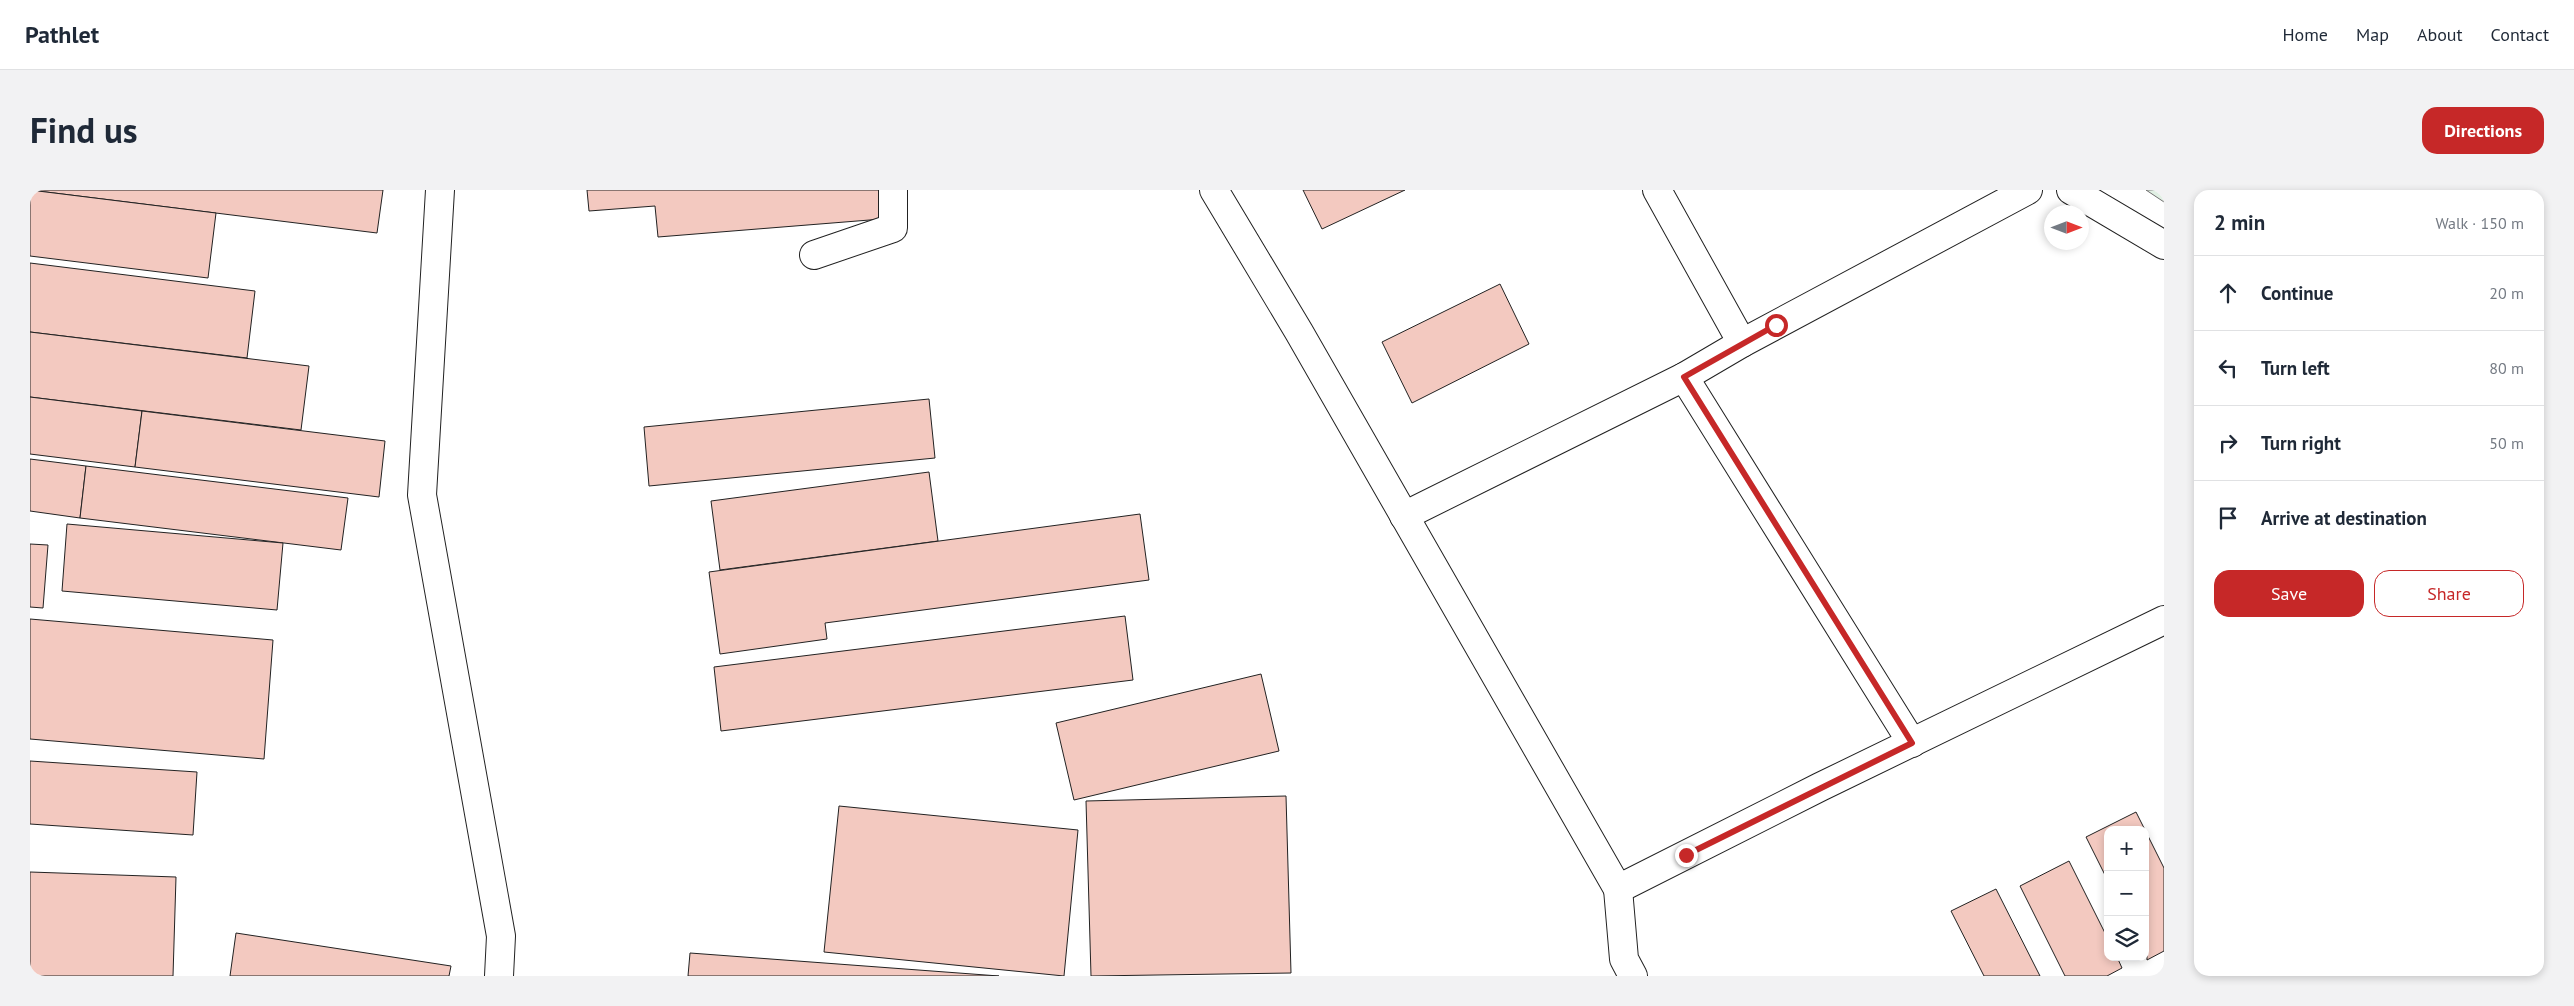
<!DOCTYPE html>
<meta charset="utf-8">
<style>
:root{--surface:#fff;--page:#f2f2f3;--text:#1f2937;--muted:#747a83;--line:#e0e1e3;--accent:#c62828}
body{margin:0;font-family:"PT Sans",sans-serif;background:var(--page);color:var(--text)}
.controls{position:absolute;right:15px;bottom:15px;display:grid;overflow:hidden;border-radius:10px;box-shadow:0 2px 8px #0003}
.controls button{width:45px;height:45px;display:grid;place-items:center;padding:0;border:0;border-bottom:1px solid var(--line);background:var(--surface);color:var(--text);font:25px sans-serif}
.compass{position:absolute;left:2014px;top:15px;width:45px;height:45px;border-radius:50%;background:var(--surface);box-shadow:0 2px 8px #0003;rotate:90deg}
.stop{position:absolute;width:15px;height:15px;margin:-11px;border:4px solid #c62828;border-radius:50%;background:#fff}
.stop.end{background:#c62828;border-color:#fff;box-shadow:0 1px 5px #0008}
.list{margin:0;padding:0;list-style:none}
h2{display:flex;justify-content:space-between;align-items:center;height:65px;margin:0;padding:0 20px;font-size:21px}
h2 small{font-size:16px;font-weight:400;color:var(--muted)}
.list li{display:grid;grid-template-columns:32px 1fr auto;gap:15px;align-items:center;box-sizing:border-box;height:75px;padding:0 20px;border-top:1px solid var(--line)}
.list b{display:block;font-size:19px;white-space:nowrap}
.list em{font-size:16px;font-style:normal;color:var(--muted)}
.actions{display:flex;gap:10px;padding:15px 20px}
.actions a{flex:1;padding:11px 0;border:1px solid var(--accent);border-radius:15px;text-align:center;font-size:18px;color:var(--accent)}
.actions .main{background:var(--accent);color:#fff}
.icon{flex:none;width:28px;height:28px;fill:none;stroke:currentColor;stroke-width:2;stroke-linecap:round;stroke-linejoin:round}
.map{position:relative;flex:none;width:2134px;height:786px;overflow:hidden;border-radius:15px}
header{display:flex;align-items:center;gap:30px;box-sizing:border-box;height:70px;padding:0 25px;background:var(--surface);border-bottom:1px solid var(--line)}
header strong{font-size:24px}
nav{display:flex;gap:28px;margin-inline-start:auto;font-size:18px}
.intro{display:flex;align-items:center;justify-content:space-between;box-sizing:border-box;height:120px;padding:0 30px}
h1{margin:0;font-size:35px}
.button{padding:12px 22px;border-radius:15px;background:var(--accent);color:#fff;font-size:18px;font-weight:700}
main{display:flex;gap:30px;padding:0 30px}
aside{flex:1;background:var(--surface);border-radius:15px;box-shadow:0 2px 8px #0003}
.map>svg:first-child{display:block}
.green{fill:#e0efe3;stroke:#6f6f6f}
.building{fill:#f3c9c0;stroke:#222}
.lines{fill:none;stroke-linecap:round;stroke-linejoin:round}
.minor-casing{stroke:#222;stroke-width:30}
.minor{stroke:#fff;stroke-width:28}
.route{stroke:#c62828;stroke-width:6}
</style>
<header>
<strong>Pathlet</strong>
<nav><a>Home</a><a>Map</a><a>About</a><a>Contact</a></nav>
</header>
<div class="intro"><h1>Find us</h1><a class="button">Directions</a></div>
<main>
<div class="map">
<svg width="2134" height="786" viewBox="0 0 2134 786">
<rect width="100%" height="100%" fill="#fff"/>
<!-- green -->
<polygon class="green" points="2116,0 2134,0 2134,12"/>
<!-- building -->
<g class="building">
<polygon points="0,0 353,0 347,43"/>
<polygon points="0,0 186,23 178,88 0,66"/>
<polygon points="557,0 850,0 852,29 628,47 625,16 559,21"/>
<polygon points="1273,0 1375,0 1292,39"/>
<polygon points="0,73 225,101 217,168 0,142"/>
<polygon points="1470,94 1499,154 1382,213 1352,152"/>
<polygon points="0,142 279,176 271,240 0,207"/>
<polygon points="0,207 112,221 105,277 0,264"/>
<polygon points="899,209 905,268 619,296 614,237"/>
<polygon points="112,221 355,251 349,307 105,277"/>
<polygon points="0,269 56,276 50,328 0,321"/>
<polygon points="56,276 318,308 311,360 50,328"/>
<polygon points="899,282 908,351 690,380 681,311"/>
<polygon points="1110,324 1119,390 795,433 797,449 690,464 679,382"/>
<polygon points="37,334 253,353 247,420 32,401"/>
<polygon points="0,354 18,355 13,418 0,417"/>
<polygon points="1095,426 1103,490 691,541 684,477"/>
<polygon points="0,429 243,450 234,569 0,549"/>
<polygon points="1231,484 1249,561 1044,610 1026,533"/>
<polygon points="0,571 167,582 163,645 0,634"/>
<polygon points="1256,606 1261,783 1061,786 1056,611"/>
<polygon points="809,616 1048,640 1034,786 794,762"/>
<polygon points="2106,622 2115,640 2078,640 2078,691 2056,647"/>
<polygon points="2115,640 2134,678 2134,761 2117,770"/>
<polygon points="2039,671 2078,749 2078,767 2087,767 2092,778 2077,786 2035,786 1990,696"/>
<polygon points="0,682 146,687 143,786 0,786"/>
<polygon points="1966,699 2010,786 1954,786 1921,721"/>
<polygon points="206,743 421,776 419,786 200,786"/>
<polygon points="660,763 969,786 658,786"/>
</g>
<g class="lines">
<defs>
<g id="minor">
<polyline points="410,0 392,305 471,746 469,786"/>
<polyline points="1184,0 1269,142 1588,699 1790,597 2134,430"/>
<polyline points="1627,0 1712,153 1998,0"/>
<polyline points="2041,0 2134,55"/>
<polyline points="784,65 863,38 863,0"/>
<polyline points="1654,187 1882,553"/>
<polyline points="1374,326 1654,187 1712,153"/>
<polyline points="1588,699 1594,769 1603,786"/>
</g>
</defs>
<!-- minor casing -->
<use href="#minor" class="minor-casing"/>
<!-- minor -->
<use href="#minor" class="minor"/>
</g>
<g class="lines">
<!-- route -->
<polyline class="route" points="1656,665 1882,553 1654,187 1746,135"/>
</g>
</svg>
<div class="controls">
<button>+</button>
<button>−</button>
<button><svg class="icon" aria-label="layers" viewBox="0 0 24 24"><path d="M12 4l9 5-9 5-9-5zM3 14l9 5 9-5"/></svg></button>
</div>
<svg class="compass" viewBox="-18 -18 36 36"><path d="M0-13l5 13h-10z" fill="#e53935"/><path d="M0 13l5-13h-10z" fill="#747a83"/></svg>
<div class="stop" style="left:1746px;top:135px"></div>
<div class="stop end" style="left:1656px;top:665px"></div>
</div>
<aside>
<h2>2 min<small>Walk · 150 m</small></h2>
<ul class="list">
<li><svg class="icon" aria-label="ahead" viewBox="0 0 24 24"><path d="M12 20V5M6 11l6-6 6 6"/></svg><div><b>Continue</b></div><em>20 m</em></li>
<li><svg class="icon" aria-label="left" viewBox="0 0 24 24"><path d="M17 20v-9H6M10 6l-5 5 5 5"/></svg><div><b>Turn left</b></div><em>80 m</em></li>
<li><svg class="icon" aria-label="right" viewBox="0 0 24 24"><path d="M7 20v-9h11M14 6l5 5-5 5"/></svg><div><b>Turn right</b></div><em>50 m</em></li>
<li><svg class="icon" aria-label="arrive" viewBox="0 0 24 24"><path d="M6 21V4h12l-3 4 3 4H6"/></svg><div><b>Arrive at destination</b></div></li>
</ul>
<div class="actions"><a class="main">Save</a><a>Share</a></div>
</aside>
</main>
